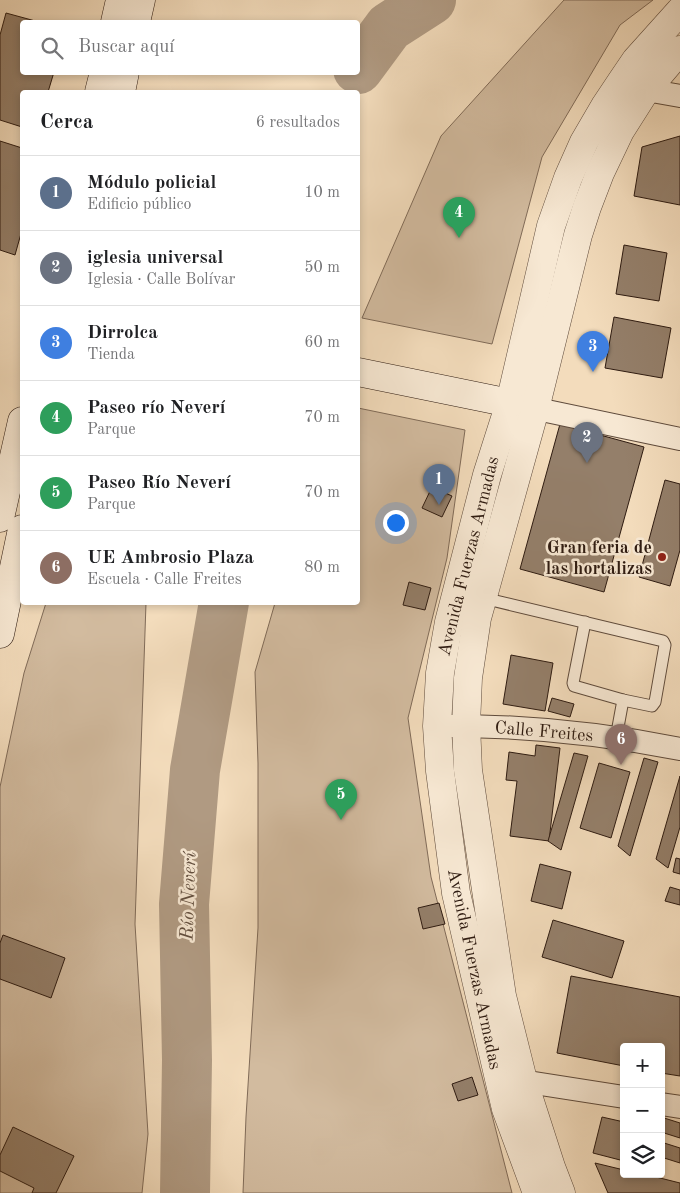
<!DOCTYPE html>
<html lang="es">
<meta charset="utf-8">
<style>
:root{--surface:#fff;--page:#f6f6f6;--text:#202124;--muted:#757577;--line:#e0e0e0;--accent:#8f2418}
body{margin:0;font-family:"Old Standard TT",serif;background:var(--page);color:var(--text)}
.controls{position:absolute;right:15px;bottom:15px;display:grid;overflow:hidden;border-radius:5px;box-shadow:0 2px 8px #0003}
.controls button{width:45px;height:45px;display:grid;place-items:center;padding:0;border:0;border-bottom:1px solid var(--line);background:var(--surface);color:var(--text);font:25px sans-serif}
.you{position:absolute;left:395px;top:522px;width:18px;height:18px;margin:-12px;border:4px solid #fff;border-radius:50%;background:#1a73e8;box-shadow:0 0 0 8px #1a73e833}
.badge{display:grid;place-items:center;width:32px;height:32px;border-radius:50%;background:var(--accent);color:#fff;font-size:16px;font-weight:700}
.pin{position:absolute;translate:-50% -41px;filter:drop-shadow(0 1px 2px #0008)}
.pin::after{content:'';position:absolute;top:26px;width:18px;height:15px;background:inherit;clip-path:polygon(0 0,100% 0,50% 100%)}
.list{margin:0;padding:0;list-style:none}
h2{display:flex;justify-content:space-between;align-items:center;height:65px;margin:0;padding:0 20px;font-size:21px}
h2 small{font-size:16px;font-weight:400;color:var(--muted)}
.list li{display:grid;grid-template-columns:32px 1fr auto;gap:15px;align-items:center;box-sizing:border-box;height:75px;padding:0 20px;border-top:1px solid var(--line)}
.list b{display:block;font-size:19px;white-space:nowrap}
.list p{margin:0;font-size:16px;white-space:nowrap;color:var(--muted)}
.list em{font-size:16px;font-style:normal;color:var(--muted)}
.icon{flex:none;width:28px;height:28px;fill:none;stroke:currentColor;stroke-width:2;stroke-linecap:round;stroke-linejoin:round}
.map{position:relative;flex:none;width:680px;height:1193px;overflow:hidden}
.search{position:absolute;background:var(--surface);box-shadow:0 2px 8px #0003;left:20px;top:20px;width:340px;height:55px;display:flex;align-items:center;gap:12px;box-sizing:border-box;padding:0 18px;border-radius:5px;color:var(--muted);font-size:19px}
.panel{position:absolute;background:var(--surface);box-shadow:0 2px 8px #0003;left:20px;top:90px;width:340px;height:515px;border-radius:5px}
.map>svg:first-child{display:block}
.green{fill:#d2bb9f;stroke:#806b58}
.lines{fill:none;stroke-linecap:round;stroke-linejoin:round}
.river{stroke:#b09a82;stroke-width:50}
.building{fill:#947f6a;stroke:#2e1b11}
.service-casing{stroke:#5f4b3c;stroke-width:13}
.minor-casing{stroke:#5f4b3c;stroke-width:24}
.tertiary-casing{stroke:#5f4b3c;stroke-width:29}
.secondary-casing{stroke:#2e1b11;stroke-width:29}
.service{stroke:#f7e8d3;stroke-width:11}
.minor{stroke:#f7e8d3;stroke-width:22}
.tertiary{stroke:#f7e8d3;stroke-width:28}
.secondary{stroke:#f7e8d3;stroke-width:28}
.poi-dot{fill:#8f2418;stroke:#f7e8d3;stroke-width:2}
.labels{text-anchor:middle;stroke-width:5;stroke-linejoin:round;paint-order:stroke}
.poi-label{font-size:18px;font-weight:bold;fill:#2e1b11;stroke:#f7e8d3;text-anchor:end}
.street-label{font-size:18px;fill:#2e1b11;stroke:#f7e8d3}
.water-label{font-size:19px;font-style:italic;fill:#624e3e;stroke:#f7e8d3}
</style>
<div class="map">
<svg width="680" height="1193" viewBox="0 0 680 1193">
<rect width="100%" height="100%" fill="#f3dcbc"/>
<filter id="stains"><feTurbulence type="fractalNoise" baseFrequency=".004" numOctaves="4"/><feColorMatrix values="0 0 0 0 .2 0 0 0 0 .09 0 0 0 0 .02 0 0 0 .5 -.17"/></filter>
<radialGradient id="worn" r=".72"><stop offset=".6" stop-color="#630" stop-opacity="0"/><stop offset="1" stop-color="#630" stop-opacity=".3"/></radialGradient>
<!-- green -->
<g class="green">
<polygon points="564,0 653,0 620,25 542,157 492,344 362,318 441,136"/>
<polygon points="358,408 465,430 447,558 408,718 431,877 512,1193 243,1193 246,1117 258,928 258,763 255,672 275,603 358,602"/>
<polygon points="46,603 146,603 135,924 148,1134 142,1193 0,1193 0,787 24,673"/>
</g>
<g class="lines">
<!-- river -->
<g class="river">
<polyline points="358,69 389,27 431,0"/>
<polyline points="185,1193 187,1060 184,904 195,770 224,602"/>
</g>
</g>
<!-- building -->
<g class="building">
<polygon points="6,13 39,22 22,22 22,72 54,72 48,92 22,92 22,127 0,120 0,35"/>
<polygon points="680,136 680,205 634,196 642,147"/>
<polygon points="0,141 22,148 22,230 15,255 0,250"/>
<polygon points="624,245 667,253 659,301 616,294"/>
<polygon points="614,317 671,328 662,378 605,368"/>
<polygon points="560,424 644,447 604,592 520,569"/>
<polygon points="665,480 680,484 680,550 670,586 639,577"/>
<polygon points="432,487 452,496 442,517 422,508"/>
<polygon points="409,582 431,588 425,610 403,605"/>
<polygon points="511,655 553,663 545,711 503,704"/>
<polygon points="552,698 574,704 570,717 548,711"/>
<polygon points="536,745 560,748 549,841 510,836 517,781 506,780 509,752 535,756"/>
<polygon points="574,753 588,756 561,850 548,841"/>
<polygon points="644,758 658,762 630,856 618,846"/>
<polygon points="599,763 630,772 611,838 580,828"/>
<polygon points="680,776 680,827 668,868 656,859"/>
<polygon points="676,858 680,859 680,874 673,872"/>
<polygon points="540,864 571,872 562,909 531,901"/>
<polygon points="670,887 680,890 680,905 665,901"/>
<polygon points="439,903 445,924 423,929 418,908"/>
<polygon points="553,920 624,941 612,978 542,957"/>
<polygon points="3,935 65,958 51,998 0,979 0,943"/>
<polygon points="571,976 680,997 680,1076 661,1073 661,1047 624,1047 624,1066 557,1053"/>
<polygon points="472,1077 478,1095 458,1101 452,1084"/>
<polygon points="602,1117 624,1122 624,1161 593,1153"/>
<polygon points="661,1117 680,1123 680,1138 661,1132"/>
<polygon points="13,1127 74,1156 56,1193 32,1193 34,1188 0,1171 0,1155"/>
<polygon points="661,1142 680,1148 680,1163 661,1157"/>
<polygon points="595,1163 624,1170 624,1174 644,1174 680,1183 680,1193 608,1193"/>
</g>
<g class="lines">
<defs>
<g id="service">
<polyline points="483,598 663,641 665,645 655,702 652,706 623,700 616,738"/>
<polyline points="585,622 573,683 574,686 623,700"/>
</g>
<g id="minor">
<polyline points="632,86 646,90 680,96"/>
<polyline points="518,405 680,439"/>
<path d="M437 726C519 725 600 733 680 749"/>
<polyline points="509,1079 624,1097"/>
<polyline points="661,1104 680,1107"/>
</g>
<g id="tertiary">
<polyline points="537,1193 506,1109 456,893 440,771 437,726 440,673 449,622 487,475 510,403 551,226 568,178 584,142 605,106 621,82 636,60 680,11"/>
<polyline points="561,1193 551,1167 523,1080 502,996 468,770 466,725 468,678 477,618 535,409 578,235 587,207 600,173 620,131 646,90 680,50"/>
</g>
<g id="secondary">
<polyline points="115,22 120,0"/>
<polyline points="136,22 141,0"/>
<polyline points="99,92 104,72"/>
<polyline points="121,92 125,72"/>
<polyline points="358,372 510,403"/>
<polyline points="0,518 22,421"/>
<polyline points="0,634 22,529"/>
</g>
</defs>
<!-- service casing -->
<use href="#service" class="service-casing"/>
<!-- minor casing -->
<use href="#minor" class="minor-casing"/>
<!-- tertiary casing -->
<use href="#tertiary" class="tertiary-casing"/>
<!-- secondary casing -->
<use href="#secondary" class="secondary-casing"/>
<!-- service -->
<use href="#service" class="service"/>
<!-- minor -->
<use href="#minor" class="minor"/>
<!-- tertiary -->
<use href="#tertiary" class="tertiary"/>
<!-- secondary -->
<use href="#secondary" class="secondary"/>
</g>
<!-- markers -->
<circle class="poi-dot" cx="662" cy="557" r="5"/>
<g class="labels">
<!-- poi labels -->
<g class="poi-label">
<text x="652" y="553">Gran feria de<tspan x="652" dy="21">las hortalizas</tspan></text>
</g>
<!-- street labels -->
<g class="street-label">
<text transform="translate(468 556) rotate(-76)" y="6">Avenida Fuerzas Armadas</text>
<text transform="translate(544 731) rotate(5)" y="6">Calle Freites</text>
<text transform="translate(475 969) rotate(78)" y="6">Avenida Fuerzas Armadas</text>
</g>
<!-- water labels -->
<g class="water-label">
<text transform="translate(187 896) rotate(-88)" y="7">Río Neverí</text>
</g>
</g>
<rect width="100%" height="100%" filter="url(#stains)"/>
<rect width="100%" height="100%" fill="url(#worn)"/>
</svg>
<div class="controls">
<button>+</button>
<button>−</button>
<button><svg class="icon" aria-label="layers" viewBox="0 0 24 24"><path d="M12 4l9 5-9 5-9-5zM3 14l9 5 9-5"/></svg></button>
</div>
<div class="you"></div>
<div class="pin badge" style="left:439px;top:505px;background:#5c6f8a">1</div>
<div class="pin badge" style="left:587px;top:463px;background:#6b7280">2</div>
<div class="pin badge" style="left:593px;top:372px;background:#3f7fe0">3</div>
<div class="pin badge" style="left:459px;top:238px;background:#2e9e5b">4</div>
<div class="pin badge" style="left:341px;top:820px;background:#2e9e5b">5</div>
<div class="pin badge" style="left:621px;top:765px;background:#8d6e63">6</div>
<div class="search"><svg class="icon" aria-label="search" viewBox="0 0 24 24"><circle cx="10" cy="10" r="6"/><path d="M15 15l6 6"/></svg>Buscar aquí</div>
<section class="panel">
<h2>Cerca<small>6 resultados</small></h2>
<ul class="list">
<li><span class="badge" style="background:#5c6f8a">1</span><div><b>Módulo policial</b><p>Edificio público</p></div><em>10 m</em></li>
<li><span class="badge" style="background:#6b7280">2</span><div><b>iglesia universal</b><p>Iglesia · Calle Bolívar</p></div><em>50 m</em></li>
<li><span class="badge" style="background:#3f7fe0">3</span><div><b>Dirrolca</b><p>Tienda</p></div><em>60 m</em></li>
<li><span class="badge" style="background:#2e9e5b">4</span><div><b>Paseo río Neverí</b><p>Parque</p></div><em>70 m</em></li>
<li><span class="badge" style="background:#2e9e5b">5</span><div><b>Paseo Río Neverí</b><p>Parque</p></div><em>70 m</em></li>
<li><span class="badge" style="background:#8d6e63">6</span><div><b>UE Ambrosio Plaza</b><p>Escuela · Calle Freites</p></div><em>80 m</em></li>
</ul>
</section>
</div>
